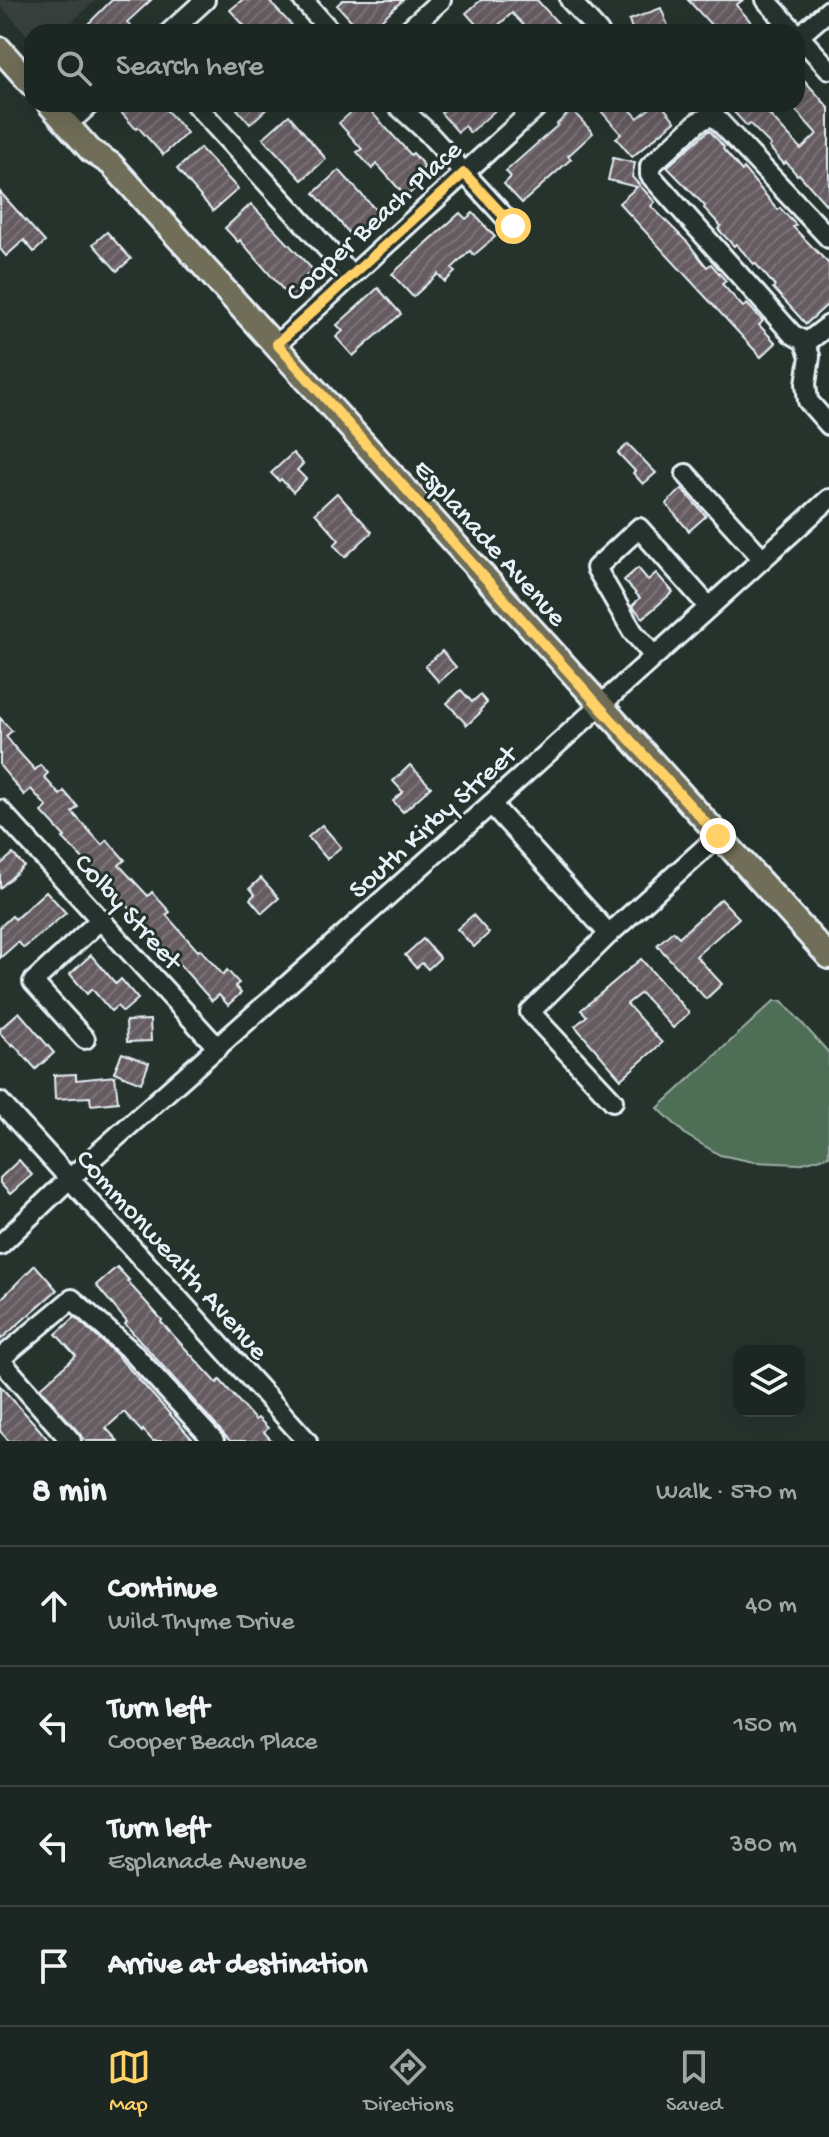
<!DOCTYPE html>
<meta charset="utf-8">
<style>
:root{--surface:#1c2622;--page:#252e2a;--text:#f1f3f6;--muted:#a0a5a5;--line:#3a4340;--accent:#ffd166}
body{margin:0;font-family:"Gochi Hand",sans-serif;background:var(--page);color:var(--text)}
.controls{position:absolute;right:24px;bottom:24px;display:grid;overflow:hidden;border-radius:16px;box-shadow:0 8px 32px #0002}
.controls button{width:72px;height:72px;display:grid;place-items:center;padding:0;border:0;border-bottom:2px solid var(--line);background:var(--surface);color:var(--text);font:40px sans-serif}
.stop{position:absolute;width:24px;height:24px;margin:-18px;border:6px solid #ffd166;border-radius:50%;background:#fff}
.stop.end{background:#ffd166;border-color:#fff;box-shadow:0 2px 8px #0008}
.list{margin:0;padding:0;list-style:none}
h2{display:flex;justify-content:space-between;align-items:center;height:104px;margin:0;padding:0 32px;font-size:34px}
h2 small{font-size:26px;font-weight:400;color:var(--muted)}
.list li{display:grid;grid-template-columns:52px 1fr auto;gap:24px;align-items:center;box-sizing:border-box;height:120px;padding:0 32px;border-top:2px solid var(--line)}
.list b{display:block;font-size:30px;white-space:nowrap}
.list p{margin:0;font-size:26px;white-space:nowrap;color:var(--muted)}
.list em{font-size:26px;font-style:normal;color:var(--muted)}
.icon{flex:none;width:44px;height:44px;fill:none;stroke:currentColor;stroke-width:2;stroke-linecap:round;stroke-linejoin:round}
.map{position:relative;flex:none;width:829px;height:1441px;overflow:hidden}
.search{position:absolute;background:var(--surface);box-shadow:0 8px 32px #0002;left:24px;right:24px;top:24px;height:88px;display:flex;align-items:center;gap:20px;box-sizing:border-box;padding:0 28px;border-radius:24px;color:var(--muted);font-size:30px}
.sheet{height:584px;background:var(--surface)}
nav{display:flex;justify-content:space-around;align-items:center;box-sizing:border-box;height:112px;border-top:2px solid var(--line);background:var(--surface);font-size:22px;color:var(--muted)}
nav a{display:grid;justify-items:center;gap:4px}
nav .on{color:var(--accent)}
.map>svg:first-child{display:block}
.built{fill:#393f3d}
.garden{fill:#506e56;stroke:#9cb0a7;stroke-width:2}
.building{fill:url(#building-hatch);stroke:#e8f1f8;stroke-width:2}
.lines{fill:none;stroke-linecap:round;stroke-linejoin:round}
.minor-casing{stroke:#e8f1f8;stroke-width:24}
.major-casing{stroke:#e8f1f8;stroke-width:28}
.minor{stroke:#26332d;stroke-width:18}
.major{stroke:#706e59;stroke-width:22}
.route{stroke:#ffd166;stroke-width:10}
.labels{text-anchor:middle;stroke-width:6;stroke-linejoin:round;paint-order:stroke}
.street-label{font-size:28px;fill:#e8f1f8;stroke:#26332d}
</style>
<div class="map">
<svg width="829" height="1441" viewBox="0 0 829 1441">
<defs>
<pattern id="building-hatch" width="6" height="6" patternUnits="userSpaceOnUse" patternTransform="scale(2)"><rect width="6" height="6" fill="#655b61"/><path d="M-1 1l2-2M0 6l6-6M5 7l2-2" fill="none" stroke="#7b7378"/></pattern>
</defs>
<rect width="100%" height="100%" fill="#26332d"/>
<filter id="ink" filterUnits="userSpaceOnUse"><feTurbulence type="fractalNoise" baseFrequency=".0125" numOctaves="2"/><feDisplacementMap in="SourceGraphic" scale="16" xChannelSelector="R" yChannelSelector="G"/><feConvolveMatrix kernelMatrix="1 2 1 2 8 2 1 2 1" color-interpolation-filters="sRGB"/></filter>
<g filter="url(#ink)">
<!-- built -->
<polygon class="built" points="0,0 96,0 61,32 32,32 32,40 0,5"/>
<!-- garden -->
<polygon class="garden" points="774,1001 782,1001 829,1053 829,1156 799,1164 754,1162 720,1155 686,1135 658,1108"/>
<!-- building -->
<g class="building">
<polygon points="112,0 151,0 127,22 136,32 80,32"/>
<polygon points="242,0 268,0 298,32 250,32 230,10"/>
<polygon points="343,0 403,0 371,29 366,23 359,29 337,5"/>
<polygon points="481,0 537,0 566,32 530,32 512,13 491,32 483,32 466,13"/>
<polygon points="688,0 743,0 736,5 760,32 720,32 714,25 713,27"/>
<polygon points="661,8 669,29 661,32 633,32 629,20"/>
<polygon points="797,72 829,108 829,208 799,174 797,175 786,162 784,164 769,147 771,145 750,124 747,126 731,109 736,104 762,104 766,109 765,110 801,149 817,134 790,104 797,104"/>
<polygon points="123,104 161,104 187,133 163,155 138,127 136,129 118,109"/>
<polygon points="243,104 272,104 250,124 237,109"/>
<polygon points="361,104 364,104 411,155 413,153 425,167 419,172 425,179 406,197 377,164 372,169 357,152 362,149 339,123"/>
<polygon points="451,104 502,104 470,133 465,126 458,132 441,113"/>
<polygon points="595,104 625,104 638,118 655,104 661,104 675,121 632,157 616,138 621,134"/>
<polygon points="572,110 593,133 568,156 571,159 522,203 504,184 511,177 506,171 558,125 557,124"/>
<polygon points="289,115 326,159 302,180 263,138"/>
<polygon points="709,130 724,147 723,149 742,171 744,169 778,210 780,208 796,225 793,227 829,264 829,303 806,324 773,288 775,286 755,263 754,264 736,244 734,246 718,229 721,226 704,208 705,206 667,167"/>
<polygon points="200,148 238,189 213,211 177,169"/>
<polygon points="613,158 635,163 632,177 655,202 651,206 688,243 707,267 711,264 726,281 722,284 743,307 747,304 763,321 759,325 776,343 761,357 619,203 637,187 608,180"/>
<polygon points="339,170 383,218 363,236 357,229 351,235 314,193"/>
<polygon points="0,192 45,242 34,252 24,240 6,256 0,249"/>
<polygon points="251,204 313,270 306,276 312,283 292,300 240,240 238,242 225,228"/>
<polygon points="460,213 466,219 473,213 495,237 474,255 470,251 452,268 455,272 445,282 438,274 413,297 392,274"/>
<polygon points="107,232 131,259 117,271 93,244"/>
<polygon points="378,288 401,314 353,356 336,337 343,331 337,325"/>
<polygon points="628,444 656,473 643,484 633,473 635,471 618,453"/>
<polygon points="293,453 303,464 297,470 306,479 293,492 281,479 279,481 271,473"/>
<polygon points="682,489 706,516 689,531 666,504"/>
<polygon points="337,493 372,532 345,557 334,545 339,540 315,513"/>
<polygon points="638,568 648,580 656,573 673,592 643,618 632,606 640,598 624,580"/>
<polygon points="442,651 456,667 439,682 425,666"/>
<polygon points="461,690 472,702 480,695 487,703 480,710 481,712 467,725 447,703"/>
<polygon points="0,718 12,731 6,736 16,749 35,770 40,765 48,773 44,777 60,795 64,791 78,807 72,812 102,845 107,840 125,860 119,865 148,896 152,892 170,912 166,915 198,951 200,949 223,975 227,970 239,983 235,986 241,993 228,1005 219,995 212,1001 126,904 124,906 110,890 112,889 63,838 65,837 42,812 47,807 31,789 24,795 0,766"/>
<polygon points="410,765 431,787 403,812 393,801 403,792 393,781"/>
<polygon points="322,825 341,847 327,859 308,837"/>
<polygon points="13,854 24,866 0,888 0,865"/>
<polygon points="261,878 279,898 262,913 250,899 255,894 250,888"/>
<polygon points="46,891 66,913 24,948 18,942 0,958 0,927 12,916 15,919"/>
<polygon points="721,899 739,918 696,956 722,984 706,999 657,945 673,931 679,937"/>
<polygon points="473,915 489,933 474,947 457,929"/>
<polygon points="423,939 440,958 428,969 422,963 416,968 405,955"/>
<polygon points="91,955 116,984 121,979 138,999 123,1012 117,1006 111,1011 92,989 87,994 70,974"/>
<polygon points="641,959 689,1013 673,1028 641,993 627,1004 662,1043 621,1079 575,1026 587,1016 581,1010"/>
<polygon points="19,1012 54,1053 36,1069 13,1044 12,1046 0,1033 0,1029"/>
<polygon points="150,1020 151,1041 127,1042 126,1021"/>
<polygon points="122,1053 149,1063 141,1083 114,1072"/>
<polygon points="76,1074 76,1080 115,1076 118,1102 91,1105 90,1097 55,1099 54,1075"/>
<polygon points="19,1160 32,1175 10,1194 0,1183 0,1178"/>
<polygon points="35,1265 57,1290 0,1340 0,1300"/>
<polygon points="117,1267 129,1280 127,1281 162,1320 161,1322 217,1383 220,1380 255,1420 258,1418 268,1428 264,1432 272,1441 230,1441 125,1324 127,1322 96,1285"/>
<polygon points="75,1317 116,1354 194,1441 153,1441 143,1430 142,1432 124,1412 106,1428 118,1441 86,1441 40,1388 76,1356 56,1334"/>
<polygon points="0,1386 34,1423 49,1441 9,1441 0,1431"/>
</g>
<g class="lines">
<defs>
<g id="minor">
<polyline points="303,0 331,32"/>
<polyline points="570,0 599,32"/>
<polyline points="766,0 795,32"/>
<polyline points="170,32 205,0"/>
<polyline points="406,32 441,0"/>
<polyline points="797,34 829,69"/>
<polyline points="799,36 829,10"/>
<polyline points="195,104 351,275"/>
<polyline points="396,104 427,132 513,226"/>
<polyline points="78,115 90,104"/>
<polyline points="829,238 713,115 698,122 650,166 650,175 792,334 804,341 810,340 829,325"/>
<polyline points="804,341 810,356 806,384 808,401 829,425"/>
<polyline points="277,344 540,104"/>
<polyline points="686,474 762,558"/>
<polyline points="654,656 633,632 596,568 639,528 708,606"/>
<polyline points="491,804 609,934 718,836"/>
<polyline points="0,810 218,1048"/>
<polyline points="609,934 530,1012 613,1101"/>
<polyline points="85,1039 33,982 100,920"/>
<polyline points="0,1102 307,1441"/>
<polyline points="0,1245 68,1180 491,804 829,499"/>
<polyline points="0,1359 72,1299 131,1351 214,1441"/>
<polyline points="0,1360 71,1441"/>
</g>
<g id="major">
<polyline points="0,49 32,85"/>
<path d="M49 104 91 151 111 164C352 427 588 694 829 957"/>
</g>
</defs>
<!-- minor casing -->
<use href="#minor" class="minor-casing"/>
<!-- major casing -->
<use href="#major" class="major-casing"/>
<!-- minor -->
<use href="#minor" class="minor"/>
<!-- major -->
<use href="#major" class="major"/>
</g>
</g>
<g class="lines" filter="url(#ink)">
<!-- route -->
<polyline class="route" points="513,226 464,173 277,344 599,706 718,836"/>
</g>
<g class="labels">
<!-- street labels -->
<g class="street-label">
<text transform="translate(372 219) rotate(-42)" y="10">Cooper Beach Place</text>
<text transform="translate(492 541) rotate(48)" y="10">Esplanade Avenue</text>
<text transform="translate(431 820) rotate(-42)" y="10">South Kirby Street</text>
<text transform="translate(130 910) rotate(48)" y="10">Colby Street</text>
<text transform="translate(174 1253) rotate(48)" y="10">Commonwealth Avenue</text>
</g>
</g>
</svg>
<div class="controls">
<button><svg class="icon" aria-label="layers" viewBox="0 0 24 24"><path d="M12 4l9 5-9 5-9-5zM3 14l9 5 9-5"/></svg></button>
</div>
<div class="stop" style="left:513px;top:226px"></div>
<div class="stop end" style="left:718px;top:836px"></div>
<div class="search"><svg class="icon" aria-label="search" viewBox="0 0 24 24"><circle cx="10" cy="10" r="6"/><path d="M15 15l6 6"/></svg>Search here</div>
</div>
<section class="sheet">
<h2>8 min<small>Walk · 570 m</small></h2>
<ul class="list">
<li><svg class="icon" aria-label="ahead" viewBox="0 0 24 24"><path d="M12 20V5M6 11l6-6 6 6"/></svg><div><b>Continue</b><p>Wild Thyme Drive</p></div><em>40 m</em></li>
<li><svg class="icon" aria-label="left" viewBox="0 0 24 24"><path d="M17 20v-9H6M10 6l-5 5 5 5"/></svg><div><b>Turn left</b><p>Cooper Beach Place</p></div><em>150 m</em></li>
<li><svg class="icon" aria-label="left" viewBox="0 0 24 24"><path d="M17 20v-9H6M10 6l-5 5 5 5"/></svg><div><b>Turn left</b><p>Esplanade Avenue</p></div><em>380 m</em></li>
<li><svg class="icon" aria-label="arrive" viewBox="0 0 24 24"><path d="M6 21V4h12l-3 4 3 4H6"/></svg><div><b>Arrive at destination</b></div></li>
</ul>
</section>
<nav>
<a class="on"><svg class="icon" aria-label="map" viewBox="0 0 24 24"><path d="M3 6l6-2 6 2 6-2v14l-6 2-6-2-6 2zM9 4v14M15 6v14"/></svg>Map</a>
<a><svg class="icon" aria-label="directions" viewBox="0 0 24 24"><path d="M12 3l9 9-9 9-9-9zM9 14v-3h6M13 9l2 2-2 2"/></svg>Directions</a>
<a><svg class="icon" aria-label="saved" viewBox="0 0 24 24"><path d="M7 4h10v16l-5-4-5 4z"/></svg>Saved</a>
</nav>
